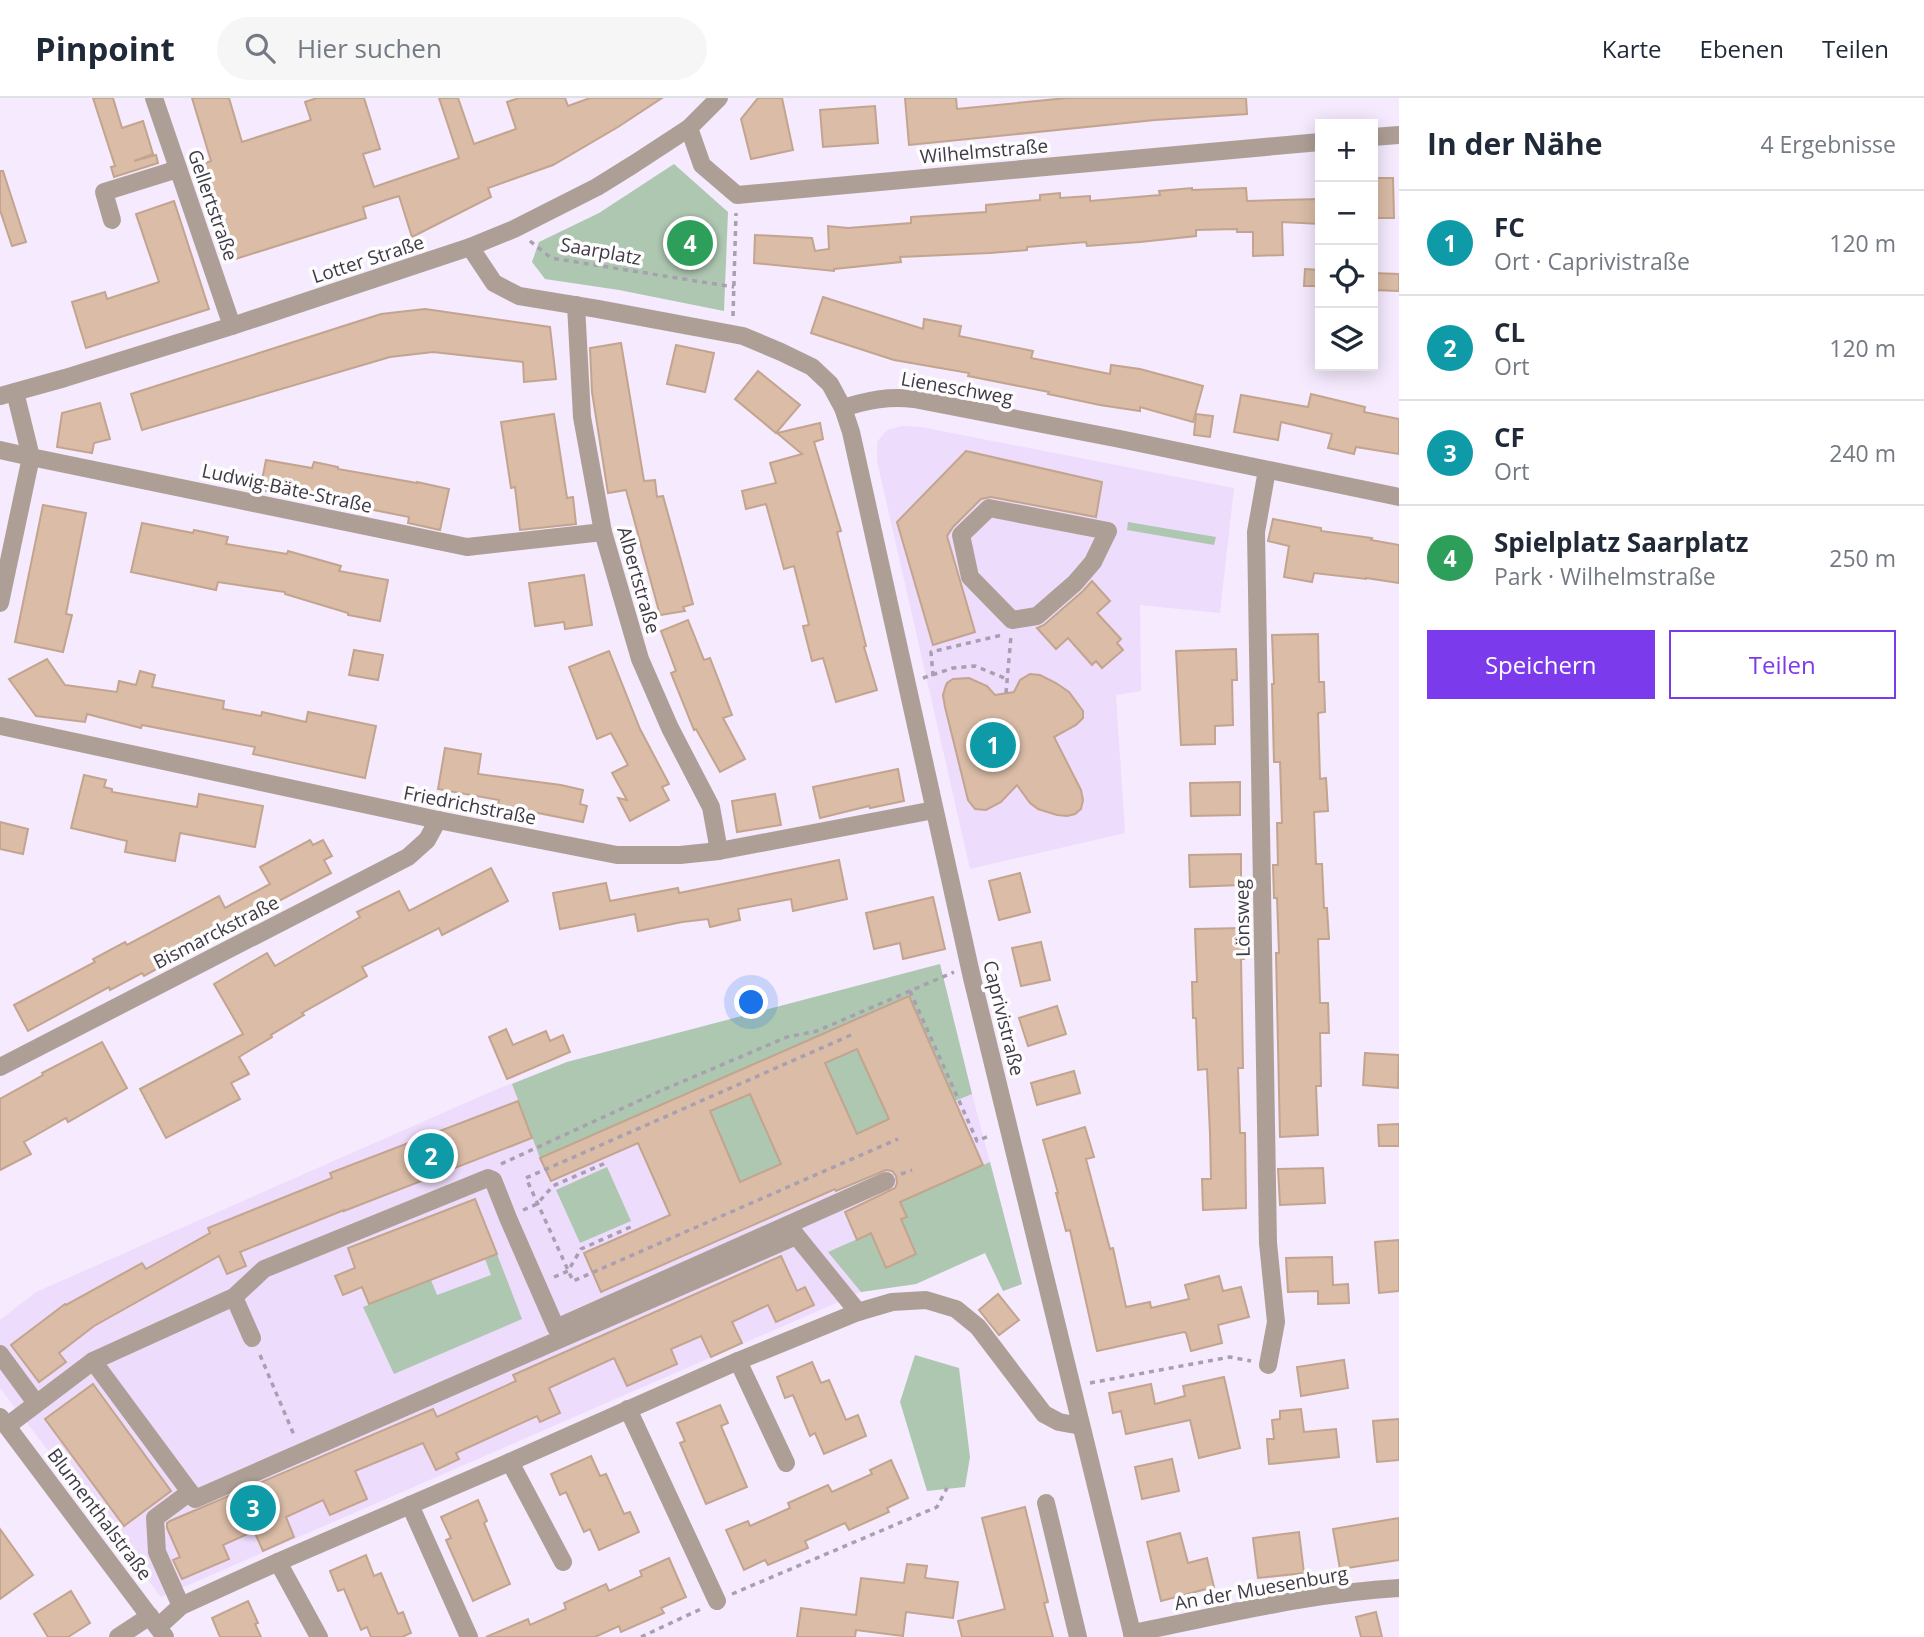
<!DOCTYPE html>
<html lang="de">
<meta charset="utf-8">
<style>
:root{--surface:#fff;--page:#f6f6f7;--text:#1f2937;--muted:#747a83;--line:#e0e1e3;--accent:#7c3aed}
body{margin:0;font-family:"Open Sans",sans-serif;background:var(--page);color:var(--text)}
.controls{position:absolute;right:21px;top:21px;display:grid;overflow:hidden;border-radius:0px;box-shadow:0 4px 18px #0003}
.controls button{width:63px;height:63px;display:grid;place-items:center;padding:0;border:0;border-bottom:2px solid var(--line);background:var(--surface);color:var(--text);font:35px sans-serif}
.you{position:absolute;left:752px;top:905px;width:24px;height:24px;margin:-18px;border:5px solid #fff;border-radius:50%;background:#1a73e8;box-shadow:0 0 0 10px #1a73e833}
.badge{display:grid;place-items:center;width:46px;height:46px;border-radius:50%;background:var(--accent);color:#fff;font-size:23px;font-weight:700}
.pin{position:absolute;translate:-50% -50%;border:4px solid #fff;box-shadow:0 2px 7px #0006}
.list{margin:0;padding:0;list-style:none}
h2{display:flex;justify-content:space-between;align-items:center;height:91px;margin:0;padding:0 28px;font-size:30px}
h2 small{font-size:23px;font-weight:400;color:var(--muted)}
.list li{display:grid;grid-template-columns:46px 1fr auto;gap:21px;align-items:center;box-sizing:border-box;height:105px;padding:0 28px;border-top:2px solid var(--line)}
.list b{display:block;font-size:26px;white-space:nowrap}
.list p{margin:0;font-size:23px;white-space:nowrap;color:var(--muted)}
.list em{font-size:23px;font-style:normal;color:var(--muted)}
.actions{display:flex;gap:14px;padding:21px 28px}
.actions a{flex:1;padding:16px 0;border:2px solid var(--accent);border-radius:0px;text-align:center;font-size:24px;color:var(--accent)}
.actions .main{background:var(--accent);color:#fff}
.icon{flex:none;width:38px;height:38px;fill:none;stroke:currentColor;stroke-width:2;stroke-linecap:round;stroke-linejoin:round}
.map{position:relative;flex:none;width:1399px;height:1539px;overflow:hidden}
header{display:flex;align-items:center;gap:42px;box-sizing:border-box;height:98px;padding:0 35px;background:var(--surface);border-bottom:2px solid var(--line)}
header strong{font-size:33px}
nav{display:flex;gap:38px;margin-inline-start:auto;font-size:24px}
.search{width:490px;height:63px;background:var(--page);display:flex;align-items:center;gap:18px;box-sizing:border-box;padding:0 24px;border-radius:38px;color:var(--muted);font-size:26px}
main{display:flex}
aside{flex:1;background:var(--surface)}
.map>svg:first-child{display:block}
.built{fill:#eddcfb}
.green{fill:#aec7b1}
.building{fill:#dabca7;stroke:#c3a48e;stroke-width:2;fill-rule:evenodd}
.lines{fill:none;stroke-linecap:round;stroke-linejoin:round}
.path{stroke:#a89fb0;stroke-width:3.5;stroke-dasharray:5 5;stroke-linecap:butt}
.minor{stroke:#ae9f96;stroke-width:18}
.labels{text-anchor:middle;stroke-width:7;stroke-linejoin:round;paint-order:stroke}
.street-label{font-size:19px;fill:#403946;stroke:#fdfdfd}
</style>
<header>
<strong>Pinpoint</strong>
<div class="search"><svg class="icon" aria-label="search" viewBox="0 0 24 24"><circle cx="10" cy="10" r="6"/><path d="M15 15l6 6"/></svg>Hier suchen</div>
<nav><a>Karte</a><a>Ebenen</a><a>Teilen</a></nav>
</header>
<main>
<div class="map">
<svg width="1399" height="1539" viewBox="0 0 1399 1539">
<rect width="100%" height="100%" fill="#f5eafe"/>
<!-- built -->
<g class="built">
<polygon points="902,328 921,329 1234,390 1220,515 1140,507 1141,593 1116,597 1125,735 970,771 877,363 877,344 887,332"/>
<polygon points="940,866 972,996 1022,1186 1003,1193 985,1155 916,1186 861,1194 161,1499 0,1290 0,1222 36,1194 495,992 567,964"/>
</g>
<!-- green -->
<g class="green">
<polygon points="674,66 728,114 724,213 619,192 545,181 532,164 539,144 599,115"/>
<polygon points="1128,424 1216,439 1214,447 1127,432"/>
<polygon points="940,866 972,996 955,1003 909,898 540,1060 512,986 567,964"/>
<polygon points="857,951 889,1021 857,1036 825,965"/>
<polygon points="750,996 781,1066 740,1084 710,1013"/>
<polygon points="990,1064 1022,1186 1003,1193 985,1155 916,1186 861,1194 828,1154 871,1135 886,1169 916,1156 901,1121 907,1118 897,1096 922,1094"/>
<polygon points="607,1069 631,1123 580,1145 556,1092"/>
<polygon points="497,1156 522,1221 394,1276 363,1209 431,1182 437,1197 491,1177 485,1161"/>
<polygon points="915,1257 959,1270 970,1359 965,1389 927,1393 900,1304"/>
</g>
<!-- building -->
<g class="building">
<polygon points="93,0 113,0 122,30 143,23 153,56 134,63 156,57 158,65 114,79 111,69 115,68"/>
<polygon points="192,0 229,0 242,44 311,22 305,4 317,0 364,0 380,51 363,56 374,89 459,60 439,0 458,0 474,46 516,31 507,4 519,0 565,0 568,8 590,0 662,0 618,29 553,67 488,90 491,99 412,139 399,98 363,109 366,120 229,163 204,86 211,84 205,65 211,63"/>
<polygon points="758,0 782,0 793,52 751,61 741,21"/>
<polygon points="905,0 956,0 957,11 1067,0 1246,0 1247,16 1155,22 909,47"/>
<polygon points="875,8 878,45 823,49 820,12"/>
<polygon points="0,73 3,73 26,144 12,148 0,112"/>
<polygon points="1373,80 1393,80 1394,120 1373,120"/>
<polygon points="1192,90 1192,92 1246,90 1247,103 1320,101 1320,126 1282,124 1283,157 1253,158 1253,134 1237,134 1237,131 1196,132 1196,138 1140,144 1087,148 1086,144 1027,149 1027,152 990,155 900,159 901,164 834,171 834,173 754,165 755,137 812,140 815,153 829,151 828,128 848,130 911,125 911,119 986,114 986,107 1040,102 1040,97 1060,95 1060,100 1090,98 1090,103 1160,97 1159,93"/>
<polygon points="174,103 209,211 86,250 72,204 105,194 107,201 159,184 136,116"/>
<polygon points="1305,171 1320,172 1320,188 1304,188"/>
<polygon points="1373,175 1399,176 1399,193 1373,192"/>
<polygon points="823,199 923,231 924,221 961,228 959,238 1033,253 1031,260 1110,276 1111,267 1140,271 1203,288 1193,324 1140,309 1140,313 1100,307 1048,296 1049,294 968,278 969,275 894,262 811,235"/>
<polygon points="425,211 550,229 556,281 524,284 523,264 433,254 390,259 142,332 131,296 381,216"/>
<polygon points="621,245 644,383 655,382 657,399 663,398 693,506 683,509 685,513 660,517 626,392 608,395 592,294 590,250"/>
<polygon points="676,247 714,255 705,294 667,286"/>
<polygon points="758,273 800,307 776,335 735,301"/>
<polygon points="1311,296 1365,309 1364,314 1399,321 1399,356 1356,349 1354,356 1328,350 1332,336 1281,324 1278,342 1234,334 1241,297 1308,309"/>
<polygon points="100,305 110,341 94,345 92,355 57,349 62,315"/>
<polygon points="554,316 567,400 573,399 576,426 520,432 515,389 511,390 501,324"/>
<polygon points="1196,316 1213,318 1210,339 1194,337"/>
<polygon points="820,325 823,341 814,344 841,433 837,434 866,548 864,549 877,592 836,604 823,560 812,563 803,528 809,527 794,468 784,471 766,406 746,411 742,393 776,385 770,365 802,356 777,335"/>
<polygon points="966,353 1102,384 1096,419 991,399 981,401 953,429 947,438 975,534 933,547 897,424"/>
<polygon points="266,362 312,370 314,364 338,369 338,371 417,385 417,384 449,391 440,432 408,425 409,419 293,396 293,398 260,392"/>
<polygon points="43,407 86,415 66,516 72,517 63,554 15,544"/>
<polygon points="1273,421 1321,430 1321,433 1372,440 1371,442 1399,447 1399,485 1366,480 1366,481 1314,475 1312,484 1284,479 1289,448 1268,443"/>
<polygon points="142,425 193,435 194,432 228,439 226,446 287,456 288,453 341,468 339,473 388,482 380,523 348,517 348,515 285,496 285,494 218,484 216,492 131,474"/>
<polygon points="584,477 592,527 565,531 564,524 535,528 529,485"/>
<polygon points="1092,483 1110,503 1097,515 1121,541 1117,545 1123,552 1102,570 1096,563 1092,567 1068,540 1056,551 1037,530 1044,527 1083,493"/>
<polygon points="688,522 704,562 710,560 732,617 723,620 745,661 720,674 696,631 694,632 671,575 676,573 661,533"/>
<polygon points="1318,536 1319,584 1324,584 1325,614 1318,615 1320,681 1326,680 1328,713 1314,714 1316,766 1322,766 1324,810 1327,810 1329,841 1318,841 1320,905 1328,905 1329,935 1320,935 1321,988 1316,988 1318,1037 1280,1039 1276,855 1279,855 1277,800 1274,800 1273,767 1278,767 1277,725 1282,725 1280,664 1274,664 1272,586 1274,586 1272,537"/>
<polygon points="1236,551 1237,582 1232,582 1233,627 1215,628 1215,646 1181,647 1176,553"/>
<polygon points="354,552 383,557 378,582 349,577"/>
<polygon points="609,553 640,631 669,686 662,689 669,702 630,723 618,700 627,702 612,675 628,667 611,635 597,641 569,569"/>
<polygon points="47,561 65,587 117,594 119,583 136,587 140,573 155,577 152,589 224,603 223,611 261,618 262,614 306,624 308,614 376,628 365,680 253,656 255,649 142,627 141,630 87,616 85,624 36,618 9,581"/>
<polygon points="1030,576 1040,577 1056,585 1069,594 1083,613 1083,620 1076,627 1054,639 1081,692 1083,702 1081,711 1075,716 1067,718 1057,717 1038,711 1030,705 1017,687 1001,704 986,712 975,711 968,702 945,609 943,597 945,590 947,585 953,581 969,580 987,588 995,597 1014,594 1020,582"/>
<polygon points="445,650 481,656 478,676 561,687 583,692 580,706 587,708 583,724 533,714 533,716 497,711 499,702 438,691"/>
<polygon points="898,671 904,703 870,710 869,708 820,720 813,689"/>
<polygon points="84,677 106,682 104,689 112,691 112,694 197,709 199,696 263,708 255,749 180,735 175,763 125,754 127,743 71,730"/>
<polygon points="1240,684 1240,717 1191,718 1190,685"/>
<polygon points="775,696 781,727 737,734 732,703"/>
<polygon points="0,724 28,731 23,756 0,751"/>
<polygon points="310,742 313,747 323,742 332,758 324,762 331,775 279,803 278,802 234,827 235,828 144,878 142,875 110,892 109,889 28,933 14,907 95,864 93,861 125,844 127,847 219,798 225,810 270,786 260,769"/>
<polygon points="1241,756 1241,787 1190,789 1189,757"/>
<polygon points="839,762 847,801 793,813 791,801 738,811 740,822 710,829 708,821 682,824 638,833 635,816 560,831 553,795 606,785 610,803 678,790 679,795"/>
<polygon points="491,770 508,803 442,837 439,830 362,869 367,878 302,915 304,917 271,937 272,939 239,959 249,976 231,985 240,1001 166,1040 140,991 243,936 214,886 267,855 275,868 360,819 357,814 399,793 409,813"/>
<polygon points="1020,775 1030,814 999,822 989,783"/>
<polygon points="933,799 945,851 903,861 900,845 874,851 866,815"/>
<polygon points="1243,830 1244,861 1241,861 1243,970 1238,970 1240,1035 1245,1035 1246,1110 1203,1112 1202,1081 1211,1081 1210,1036 1207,971 1198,972 1196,920 1193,920 1192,884 1197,884 1195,831"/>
<polygon points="1041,844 1050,882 1021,888 1012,850"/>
<path d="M909 898 983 1067 900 1104 907 1119 901 1121 916 1156 886 1170 871 1135 857 1142 845 1114 895 1090 897 1085 896 1078 892 1073 886 1072 836 1093 835 1091 601 1194 584 1155 670 1117 638 1045 551 1083 540 1060ZM857 951 889 1021 857 1036 825 965ZM750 996 781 1066 740 1084 710 1013Z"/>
<polygon points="1057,908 1066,936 1028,948 1019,920"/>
<polygon points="506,931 513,947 546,933 550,943 563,937 570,954 507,981 489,939"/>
<polygon points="102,944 127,990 68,1024 66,1020 24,1044 31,1056 0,1072 0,1001 43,977 42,975"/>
<polygon points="1365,955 1399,957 1398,990 1363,987"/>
<polygon points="1074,973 1080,995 1037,1007 1031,985"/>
<polygon points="518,1003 532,1040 344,1113 344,1112 240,1154 246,1168 227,1176 219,1158 94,1228 59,1255 66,1264 39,1284 11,1247 65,1206 66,1207 142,1165 146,1171 210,1135 208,1130 332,1080 330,1075"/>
<polygon points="1399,1026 1399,1048 1379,1048 1378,1027"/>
<polygon points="1085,1029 1094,1059 1086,1061 1110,1151 1113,1150 1126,1209 1150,1204 1151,1210 1189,1201 1185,1187 1219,1178 1223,1193 1241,1189 1249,1219 1218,1227 1222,1245 1191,1253 1186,1235 1184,1234 1097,1253 1070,1132 1066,1133 1056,1095 1058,1095 1043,1042"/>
<polygon points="1323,1070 1325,1105 1280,1107 1278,1071"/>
<polygon points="475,1101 497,1156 369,1206 362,1189 343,1197 335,1178 355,1170 348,1150"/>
<polygon points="1399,1142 1399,1193 1379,1195 1375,1144"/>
<polygon points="781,1158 797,1193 805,1189 814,1207 776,1224 768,1207 732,1224 742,1245 711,1259 701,1238 671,1251 677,1266 627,1288 614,1260 549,1290 560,1315 540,1324 537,1318 456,1355 459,1361 436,1372 423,1345 355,1373 367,1401 330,1417 323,1402 286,1419 294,1439 263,1453 254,1433 223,1447 229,1461 182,1481 173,1462 180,1459 167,1430 167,1425 170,1423 433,1311 437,1319 516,1283 513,1277"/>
<polygon points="1332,1159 1333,1187 1348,1186 1349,1205 1318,1206 1318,1193 1288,1194 1286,1160"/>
<polygon points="998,1196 1019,1222 999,1237 979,1212"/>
<polygon points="1344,1262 1348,1290 1301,1298 1297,1269"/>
<polygon points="812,1264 821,1285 829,1282 846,1322 858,1317 866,1338 824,1356 815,1335 810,1338 793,1297 785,1300 777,1279"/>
<polygon points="1224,1279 1240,1350 1199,1360 1190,1322 1126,1336 1121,1313 1113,1315 1109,1295 1151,1286 1155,1306 1185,1298 1183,1288"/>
<polygon points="93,1286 171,1393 124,1428 45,1321"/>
<polygon points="720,1307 728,1325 721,1328 747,1389 706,1406 680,1345 685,1343 677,1325"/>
<polygon points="1301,1311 1304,1334 1336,1331 1339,1359 1269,1366 1267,1341 1274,1341 1272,1322 1280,1321 1280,1313"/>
<polygon points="1399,1321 1399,1362 1377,1364 1373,1323"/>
<polygon points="591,1358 600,1378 606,1376 624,1416 630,1414 639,1434 599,1452 590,1431 584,1434 566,1394 560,1397 551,1376"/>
<polygon points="1172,1361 1179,1393 1142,1401 1135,1369"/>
<polygon points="891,1362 908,1400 887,1410 889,1414 849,1432 845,1425 805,1443 808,1450 768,1467 765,1462 744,1472 726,1432 748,1423 750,1428 790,1410 788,1405 828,1387 832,1394 872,1376 870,1372"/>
<polygon points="478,1402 487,1423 484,1425 510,1486 473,1503 446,1442 451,1440 441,1419"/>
<polygon points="1025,1409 1048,1504 1044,1505 1053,1539 962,1539 958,1523 1005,1511 982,1420"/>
<polygon points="1399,1420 1399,1462 1340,1471 1333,1431"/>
<polygon points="0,1431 33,1477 0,1501"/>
<polygon points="1299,1434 1304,1475 1258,1480 1253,1440"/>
<polygon points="1180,1435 1188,1465 1207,1460 1214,1489 1161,1503 1147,1444"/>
<polygon points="366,1457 374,1478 381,1475 398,1516 403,1514 411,1535 402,1539 371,1539 367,1529 361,1532 344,1491 338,1493 330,1473"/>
<polygon points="669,1460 686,1499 661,1510 664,1515 621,1534 619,1528 595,1539 486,1539 528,1521 530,1527 566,1511 564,1505 606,1486 609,1493 642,1478 640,1473"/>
<polygon points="907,1466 927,1468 925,1480 958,1484 953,1520 906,1514 903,1538 856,1532 855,1539 797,1539 801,1510 856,1517 861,1480 904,1485"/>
<polygon points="71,1493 90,1525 68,1539 48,1539 34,1516"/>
<polygon points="248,1503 258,1525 255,1526 261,1539 220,1539 212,1520"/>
<polygon points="1376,1514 1382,1539 1361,1539 1356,1519"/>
</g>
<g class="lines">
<!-- path -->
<g class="path">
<polyline points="530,143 551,160 734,189"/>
<polyline points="733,218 736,115"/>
<polyline points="933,578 931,554 1002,537"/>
<polyline points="923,580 953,570 975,568 1007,581"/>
<polyline points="1006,595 1011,538"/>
<polyline points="910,893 977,1043 991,1037"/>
<polyline points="851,937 526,1080 573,1183 898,1041"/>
<polyline points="501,1066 658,994 787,939 817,933 954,874"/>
<polyline points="901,1076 912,1072"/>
<polyline points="523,1112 537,1106 553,1088 608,1064"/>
<polyline points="554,1179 568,1173 581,1151 635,1127"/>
<polyline points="260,1257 294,1337"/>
<polyline points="1090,1285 1230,1259 1251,1263"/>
<polyline points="732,1496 937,1409 947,1390"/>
<polyline points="641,1539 703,1510"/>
</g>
<!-- minor -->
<g class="minor">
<polyline points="154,0 232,228"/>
<polyline points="689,30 702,67 737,97 1320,44"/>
<polyline points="1373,39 1399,37"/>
<polyline points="112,122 104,94 178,71"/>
<polyline points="470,149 494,185 519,198 598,211 743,238 781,254 812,269 830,286 843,310 851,334 972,880 1133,1539"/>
<polyline points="576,207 582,319 603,434 640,561 670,630 711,709 719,753"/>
<polyline points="15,294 31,359 467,449 603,434"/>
<polyline points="0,298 65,280 232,228 470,149 514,131 597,89 634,66 689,30 719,0"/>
<path d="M843 310C868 302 889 298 914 301L1120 341 1399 399"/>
<polyline points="0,352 31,359 0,505"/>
<polyline points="1267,372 1256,434 1268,1145 1276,1224 1268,1267"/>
<polygon points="989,410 1108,433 1093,464 1075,485 1037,518 1012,522 970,479 961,437"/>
<polyline points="1,628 438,722 617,757 680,757 719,753 934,712"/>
<polyline points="0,969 408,759 427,742 438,722"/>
<polyline points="790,1130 858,1214"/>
<polyline points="234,1199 252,1240"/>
<polyline points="0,1256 36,1305"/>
<polyline points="93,1263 190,1394 155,1420 157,1454 181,1508"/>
<polyline points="738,1263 786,1365"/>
<polyline points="628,1311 717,1503"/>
<polyline points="0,1319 165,1539"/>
<polyline points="7,1328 93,1263 234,1199 264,1171 488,1080 493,1082 508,1120 556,1230 886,1083"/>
<polyline points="510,1364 563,1464"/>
<polyline points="190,1394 195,1401 796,1138"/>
<polyline points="1046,1405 1078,1539"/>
<polyline points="410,1407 469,1539"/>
<polyline points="278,1464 319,1539"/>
<polyline points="158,1529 181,1508 278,1464 510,1364 738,1263 858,1214 892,1204 926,1202 956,1211 978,1229 1044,1316 1059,1324 1081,1328"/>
<path d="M1132 1535C1220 1518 1309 1495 1399 1490"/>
<polyline points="118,1539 150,1518"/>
</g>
</g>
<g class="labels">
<!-- street labels -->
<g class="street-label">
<text transform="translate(984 53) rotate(-5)" y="7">Wilhelmstraße</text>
<text transform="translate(213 107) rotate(71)" y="7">Gellertstraße</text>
<text transform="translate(601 153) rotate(10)" y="7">Saarplatz</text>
<text transform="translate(368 161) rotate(-18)" y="7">Lotter Straße</text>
<text transform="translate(957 290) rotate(10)" y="7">Lieneschweg</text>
<text transform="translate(287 390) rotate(12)" y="7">Ludwig-Bäte-Straße</text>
<text transform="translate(639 482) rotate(74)" y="7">Albertstraße</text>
<text transform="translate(470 707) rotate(11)" y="7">Friedrichstraße</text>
<text transform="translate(1242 820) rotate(-91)" y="7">Lönsweg</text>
<text transform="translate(216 834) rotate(-27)" y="7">Bismarckstraße</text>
<text transform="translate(1004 920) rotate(76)" y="7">Caprivistraße</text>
<text transform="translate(100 1416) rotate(53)" y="7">Blumenthalstraße</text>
<text transform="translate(1261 1490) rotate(-10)" y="7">An der Muesenburg</text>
</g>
</g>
</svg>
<div class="controls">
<button>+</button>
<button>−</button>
<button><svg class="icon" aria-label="locate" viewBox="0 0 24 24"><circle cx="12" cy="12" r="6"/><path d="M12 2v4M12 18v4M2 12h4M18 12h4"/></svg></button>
<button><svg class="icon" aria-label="layers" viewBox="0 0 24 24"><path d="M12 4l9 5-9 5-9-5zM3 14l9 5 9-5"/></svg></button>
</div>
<div class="you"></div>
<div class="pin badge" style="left:993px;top:647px;background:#0f9aa8">1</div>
<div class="pin badge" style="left:431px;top:1058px;background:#0f9aa8">2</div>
<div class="pin badge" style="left:253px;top:1410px;background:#0f9aa8">3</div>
<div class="pin badge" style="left:690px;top:145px;background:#2e9e5b">4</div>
</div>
<aside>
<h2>In der Nähe<small>4 Ergebnisse</small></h2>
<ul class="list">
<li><span class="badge" style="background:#0f9aa8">1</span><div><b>FC</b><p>Ort · Caprivistraße</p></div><em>120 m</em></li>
<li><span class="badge" style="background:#0f9aa8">2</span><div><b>CL</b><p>Ort</p></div><em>120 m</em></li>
<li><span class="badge" style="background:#0f9aa8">3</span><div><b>CF</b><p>Ort</p></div><em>240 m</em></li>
<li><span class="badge" style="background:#2e9e5b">4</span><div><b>Spielplatz Saarplatz</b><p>Park · Wilhelmstraße</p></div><em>250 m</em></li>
</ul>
<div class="actions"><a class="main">Speichern</a><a>Teilen</a></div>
</aside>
</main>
